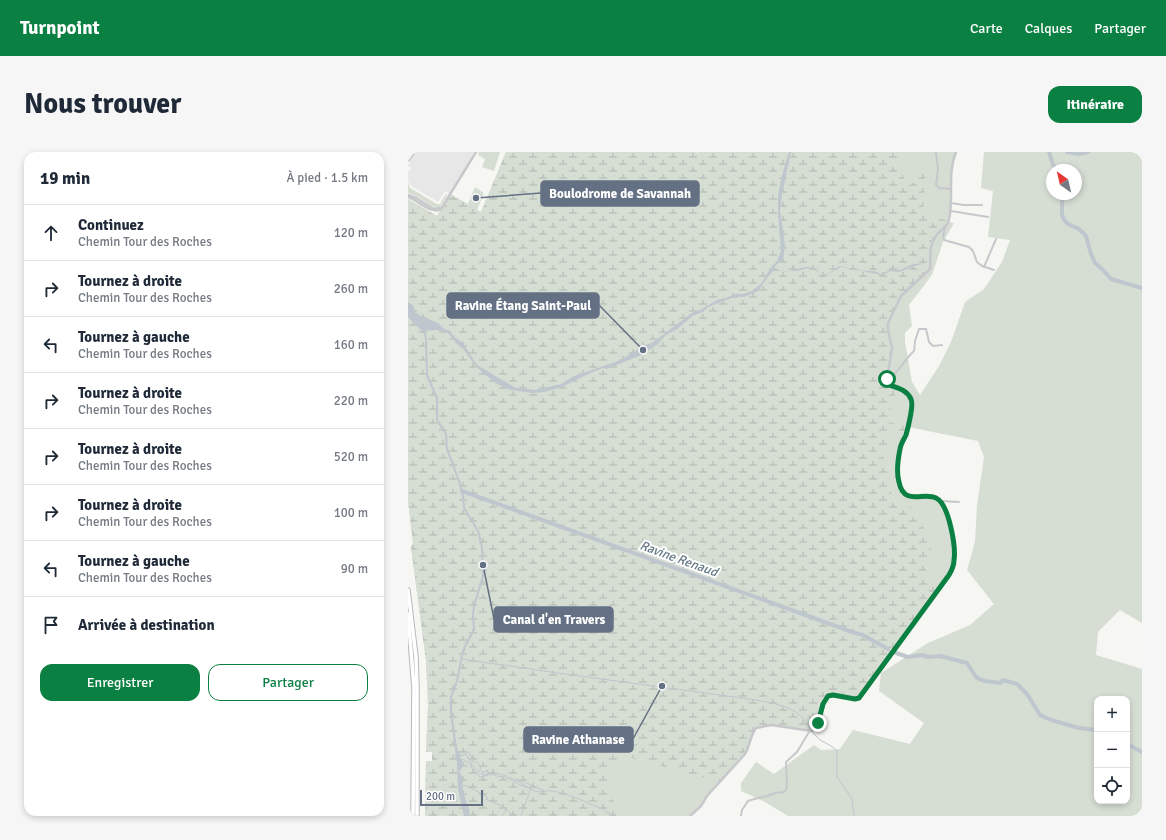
<!DOCTYPE html>
<html lang="fr">
<meta charset="utf-8">
<style>
:root{--surface:#fff;--page:#f6f6f7;--text:#1f2937;--muted:#747a83;--line:#e0e1e3;--accent:#0b8043}
body{margin:0;font-family:Signika,sans-serif;background:var(--page);color:var(--text)}
.controls{position:absolute;right:12px;bottom:12px;display:grid;overflow:hidden;border-radius:8px;box-shadow:0 2px 6px #0003}
.controls button{width:36px;height:36px;display:grid;place-items:center;padding:0;border:0;border-bottom:1px solid var(--line);background:var(--surface);color:var(--text);font:20px sans-serif}
.compass{position:absolute;left:638px;top:12px;width:36px;height:36px;border-radius:50%;background:var(--surface);box-shadow:0 2px 6px #0003;rotate:326deg}
.scale{position:absolute;left:12px;bottom:10px;width:63px;box-sizing:border-box;padding-left:4px;border:2px solid #647184;border-top:0;font-size:11px;line-height:14px;white-space:nowrap;color:#647184;-webkit-text-stroke:3px #fff;paint-order:stroke}
.stop{position:absolute;width:12px;height:12px;margin:-9px;border:3px solid #0b8043;border-radius:50%;background:#fff}
.stop.end{background:#0b8043;border-color:#fff;box-shadow:0 1px 4px #0008}
.list{margin:0;padding:0;list-style:none}
h2{display:flex;justify-content:space-between;align-items:center;height:52px;margin:0;padding:0 16px;font-size:17px}
h2 small{font-size:13px;font-weight:400;color:var(--muted)}
.list li{display:grid;grid-template-columns:26px 1fr auto;gap:12px;align-items:center;box-sizing:border-box;height:56px;padding:0 16px;border-top:1px solid var(--line)}
.list b{display:block;font-size:15px;white-space:nowrap}
.list p{margin:0;font-size:13px;white-space:nowrap;color:var(--muted)}
.list em{font-size:13px;font-style:normal;color:var(--muted)}
.actions{display:flex;gap:8px;padding:12px 16px}
.actions a{flex:1;padding:9px 0;border:1px solid var(--accent);border-radius:12px;text-align:center;font-size:14px;color:var(--accent)}
.actions .main{background:var(--accent);color:#fff}
.icon{flex:none;width:22px;height:22px;fill:none;stroke:currentColor;stroke-width:2;stroke-linecap:round;stroke-linejoin:round}
.map{position:relative;flex:none;width:734px;height:664px;overflow:hidden;border-radius:12px}
header{display:flex;align-items:center;gap:24px;box-sizing:border-box;height:56px;padding:0 20px;background:var(--accent);color:#fff}
header strong{font-size:19px}
nav{display:flex;gap:22px;margin-inline-start:auto;font-size:14px}
.intro{display:flex;align-items:center;justify-content:space-between;box-sizing:border-box;height:96px;padding:0 24px}
h1{margin:0;font-size:28px}
.button{padding:10px 18px;border-radius:12px;background:var(--accent);color:#fff;font-size:14px;font-weight:700}
main{display:flex;gap:24px;padding:0 24px}
aside{flex:1;background:var(--surface);border-radius:12px;box-shadow:0 2px 6px #0003}
.map>svg:first-child{display:block}
.built{fill:#e6e7e6}
.green{fill:#d6ddd3;fill-rule:evenodd}
.wetland{fill:url(#wetland-marsh)}
.water{fill:#bfc7ce}
.lines{fill:none;stroke-linecap:round;stroke-linejoin:round}
.stream{stroke:#bfc7ce;stroke-width:1}
.canal{stroke:#bfc7ce;stroke-width:2}
.river{stroke:#bfc7ce;stroke-width:4}
.primary-casing{stroke:#b6b9be;stroke-width:5}
.trunk-casing{stroke:#b6b8bc;stroke-width:5.5}
.minor{stroke:#c6c8cc;stroke-width:2}
.tertiary{stroke:#c6c8cc;stroke-width:2.5}
.primary{stroke:#fff;stroke-width:3}
.trunk{stroke:#fff;stroke-width:3.5}
.route{stroke:#0b8043;stroke-width:5}
.labels{text-anchor:middle;stroke-width:4;stroke-linejoin:round;paint-order:stroke}
.water-label{font-size:13px;font-style:italic;fill:#657988;stroke:#fff}
.leader{fill:none;stroke:#647184;stroke-width:1.5}
.callout-dot{fill:#647184;stroke:#fff;stroke-width:1.5}
.callout{fill:#647184;stroke:#647184;stroke-width:1.5}
.callout-label{font-size:13px;text-anchor:middle;font-weight:bold;fill:#fff}
</style>
<header>
<strong>Turnpoint</strong>
<nav><a>Carte</a><a>Calques</a><a>Partager</a></nav>
</header>
<div class="intro"><h1>Nous trouver</h1><a class="button">Itinéraire</a></div>
<main>
<aside>
<h2>19 min<small>À pied · 1.5 km</small></h2>
<ul class="list">
<li><svg class="icon" aria-label="ahead" viewBox="0 0 24 24"><path d="M12 20V5M6 11l6-6 6 6"/></svg><div><b>Continuez</b><p>Chemin Tour des Roches</p></div><em>120 m</em></li>
<li><svg class="icon" aria-label="right" viewBox="0 0 24 24"><path d="M7 20v-9h11M14 6l5 5-5 5"/></svg><div><b>Tournez à droite</b><p>Chemin Tour des Roches</p></div><em>260 m</em></li>
<li><svg class="icon" aria-label="left" viewBox="0 0 24 24"><path d="M17 20v-9H6M10 6l-5 5 5 5"/></svg><div><b>Tournez à gauche</b><p>Chemin Tour des Roches</p></div><em>160 m</em></li>
<li><svg class="icon" aria-label="right" viewBox="0 0 24 24"><path d="M7 20v-9h11M14 6l5 5-5 5"/></svg><div><b>Tournez à droite</b><p>Chemin Tour des Roches</p></div><em>220 m</em></li>
<li><svg class="icon" aria-label="right" viewBox="0 0 24 24"><path d="M7 20v-9h11M14 6l5 5-5 5"/></svg><div><b>Tournez à droite</b><p>Chemin Tour des Roches</p></div><em>520 m</em></li>
<li><svg class="icon" aria-label="right" viewBox="0 0 24 24"><path d="M7 20v-9h11M14 6l5 5-5 5"/></svg><div><b>Tournez à droite</b><p>Chemin Tour des Roches</p></div><em>100 m</em></li>
<li><svg class="icon" aria-label="left" viewBox="0 0 24 24"><path d="M17 20v-9H6M10 6l-5 5 5 5"/></svg><div><b>Tournez à gauche</b><p>Chemin Tour des Roches</p></div><em>90 m</em></li>
<li><svg class="icon" aria-label="arrive" viewBox="0 0 24 24"><path d="M6 21V4h12l-3 4 3 4H6"/></svg><div><b>Arrivée à destination</b></div></li>
</ul>
<div class="actions"><a class="main">Enregistrer</a><a>Partager</a></div>
</aside>
<div class="map">
<svg width="734" height="664" viewBox="0 0 734 664">
<defs>
<pattern id="wetland-marsh" width="20" height="14" patternUnits="userSpaceOnUse"><rect width="20" height="14" fill="#d6ddd3"/><path d="M1 5h8M5 5V1M11 12h8M15 12V8" fill="none" stroke="#b1b8b1"/></pattern>
</defs>
<rect width="100%" height="100%" fill="#f6f6f2"/>
<!-- built -->
<polygon class="built" points="8,0 66,0 42,42 37,39 30,50 2,33 0,29 0,20 3,16 0,14 0,13"/>
<!-- green -->
<g class="green">
<polygon points="71,0 92,0 86,19 74,15 77,7 70,3"/>
<path d="M98 0H286L290 1 291 0H548L544 9 543 51 541 70 546 71 535 90 524 123 501 153 504 174 497 181V190L504 230 512 243 531 214 543 190 557 150 576 137 594 110 602 88 580 85 585 39 573 36 576 0H734V471L712 458 690 480 688 503 734 517V664H380L357 650 333 639V631L348 610 366 622 406 593 413 598 432 597 445 578 502 592 516 571 471 539 473 521 520 491 562 473 586 452 559 418 567 390 569 353 576 305 570 289 500 275C491 297 487 315 493 338L505 345 528 346 536 354 544 383 546 407 541 423 512 463 421 543 363 573 348 576 342 591 299 644 293 654 282 664H17L18 609H24V600H18L20 553 18 509 3 395 5 391 0 349V47L29 64 42 42 60 52 67 35 76 41 69 58 73 60ZM644 18H668V42H644ZM689 547H719V649H689Z"/>
<polygon points="0,31 2,36 29,52 32,52 38,42 38,41 39,44 32,55 29,57 8,44 0,41"/>
</g>
<!-- wetland -->
<path class="wetland" d="M98 0H286L290 1 291 0H494L490 16 494 17 497 33C506 34 506 29 509 22L516 19 517 23 515 62 541 69 530 81 525 90 522 117 493 144 480 171V178L484 190 480 231 487 235C488 247 483 255 479 265L481 270 499 275 498 283C491 280 487 277 480 281L482 295 479 297H474L473 301 480 316 484 345 490 350 501 354 511 361 515 375 521 386 522 395 525 402 518 414V417L526 435 530 438 451 546 421 543 416 549 410 571 404 579 363 573 348 576 340 597 311 630 229 607 216 605 201 619 199 625 204 645 206 651 211 653 208 664H17L18 609H24V600H18L20 553 18 509 3 395 5 391 0 349V47L29 64 42 42 73 60Z"/>
<!-- water -->
<g class="water">
<path d="M381 0H383L374 43 372 58 377 93 375 108 369 112 366 116C378 124 389 115 400 115 407 115 411 122 418 122 423 121 427 116 431 114L456 119H466L473 122 482 118H492L505 112 518 111 506 114 491 120 483 119 474 123 433 115 418 123 401 116 388 119H365L359 126 350 139 336 145H326L300 155 295 160 286 163 281 167 268 178 258 183 249 193 233 203 199 217 195 216 178 223 154 235 136 240 124 241 103 238 89 232 76 222 66 212 56 198 47 190 40 181 29 178 14 179 0 165V150L5 153 7 160 16 166 18 165 22 168 30 171 36 177 42 179 45 184 55 191 69 213 108 236 127 238 153 232 166 224 213 208 236 193 244 191 284 161 292 158 309 148 318 146 328 142H335L344 139 353 132 362 117 369 109 373 99 370 60V43L374 23Z"/>
<path d="M49 597 52 601V606L56 608H54L55 614 51 620C58 628 53 629 55 638 56 647 62 655 62 664H56L50 637 49 610 47 605Z"/>
</g>
<g class="lines">
<!-- stream -->
<g class="stream">
<path d="M53 507 143 520 348 548C369 552 393 555 402 577"/>
<polyline points="404,580 412,588 425,595 429,599 429,625 444,647 446,664"/>
<polyline points="52,601 58,599 62,602 65,609 68,610 73,614 72,617 75,620 76,623"/>
<polyline points="52,604 58,602 61,608 64,610 63,615 72,625 75,625 81,620"/>
<path d="M56 608 62 612 76 624 84 622C91 626 98 624 105 627 113 630 119 636 127 639 132 641 139 638 145 639 162 642 179 651 195 657L198 660 208 664"/>
<polyline points="75,620 80,618 79,620"/>
<polyline points="78,623 83,620 84,622 87,621 98,624"/>
<polyline points="100,626 112,633 120,636"/>
<polyline points="108,627 135,638"/>
<path d="M55 633C64 636 71 640 79 645V648L94 654 106 664"/>
<polyline points="94,664 98,658"/>
<polyline points="113,664 123,636"/>
</g>
<!-- canal -->
<polyline class="canal" points="16,178 18,187 19,223 29,246 29,268 38,282 39,297 51,329 55,343 56,356 70,379 74,395 75,424 66,454 65,463 66,478 57,494 54,504 49,529 43,545 43,560 49,604"/>
<!-- river -->
<g class="river">
<polyline points="641,0 645,13 650,18"/>
<polyline points="659,0 671,2 680,0"/>
<polyline points="654,42 654,62 656,68 660,72 671,77 678,84 683,102 687,111 694,117 703,127 734,136"/>
<polyline points="54,339 447,481 455,483 480,497"/>
<polyline points="488,501 500,505 514,503 520,505 532,504 559,511 568,525 571,527 577,529 592,531 595,528 609,532 619,542 632,563 643,568 671,576 689,578"/>
<polyline points="719,592 734,600"/>
</g>
<defs>
<polyline id="primary" points="0,7 5,0"/>
<g id="trunk">
<polyline points="0,438 8,505 9,536 9,664"/>
<polyline points="0,462 6,536 5,664"/>
</g>
</defs>
<!-- primary casing -->
<use href="#primary" class="primary-casing"/>
<!-- trunk casing -->
<use href="#trunk" class="trunk-casing"/>
<!-- minor -->
<g class="minor">
<polyline points="528,0 530,17 528,33 531,36 543,37"/>
<polyline points="543,51 556,53 574,53"/>
<polyline points="543,59 580,65"/>
<polyline points="537,76 535,84 536,88 561,95 565,99 569,110 574,114 586,118"/>
<polyline points="576,115 588,87"/>
<path d="M479 230C490 221 496 208 506 199L507 189 511 177H518L521 190 525 194 534 193"/>
<polyline points="533,349 551,350"/>
<path d="M333 664 334 658 340 649C349 646 358 645 367 641 371 639 375 643 378 638 380 634 378 615 378 610L389 600 401 580"/>
</g>
<!-- tertiary -->
<g class="tertiary">
<polyline points="0,43 8,46 26,57 33,56"/>
<path d="M0 45C10 48 24 63 33 57L68 0"/>
<path d="M282 664 293 654 299 644 337 602C342 594 342 584 348 576L363 573 404 579C414 569 411 555 419 544L425 543 447 547 451 546 541 423C544 418 546 414 546 408 547 397 541 356 533 349 521 337 498 355 491 332 488 323 490 304 492 295 493 290 497 286 498 281 500 275 501 269 502 263 503 258 505 253 504 248L496 238 481 233 479 227 484 196 480 178V171L493 144 522 117C523 105 520 95 528 84 532 77 539 76 541 68 546 45 539 22 548 0"/>
</g>
<!-- primary -->
<use href="#primary" class="primary"/>
<!-- trunk -->
<use href="#trunk" class="trunk"/>
</g>
<g class="lines">
<!-- route -->
<path class="route" d="M410 571 415 552 420 544 425 543 447 547 451 546 541 423C544 418 546 414 546 408 548 395 541 352 528 346 516 339 496 355 491 330 488 320 490 307 492 297 493 291 496 287 498 283 500 276 506 252 503 247 499 238 490 236 481 233L479 227"/>
</g>
<g class="labels">
<!-- water labels -->
<g class="water-label">
<text transform="translate(271 406) rotate(20)" y="5">Ravine Renaud</text>
</g>
</g>
<!-- callouts -->
<path class="leader" d="M68 46L133 41M235 198L191 153M75 413L86 467M254 534L225 587"/>
<g class="callout-dot">
<circle cx="68" cy="46" r="4"/>
<circle cx="235" cy="198" r="4"/>
<circle cx="75" cy="413" r="4"/>
<circle cx="254" cy="534" r="4"/>
</g>
<g class="callout">
<rect x="133" y="29" width="158" height="25" rx="4"/>
<rect x="39" y="141" width="152" height="25" rx="4"/>
<rect x="86" y="455" width="119" height="25" rx="4"/>
<rect x="116" y="575" width="109" height="25" rx="4"/>
</g>
<g class="callout-label">
<text x="212" y="46">Boulodrome de Savannah</text>
<text x="115" y="158">Ravine Étang Saint-Paul</text>
<text x="146" y="472">Canal d'en Travers</text>
<text x="170" y="592">Ravine Athanase</text>
</g>
</svg>
<div class="controls">
<button>+</button>
<button>−</button>
<button><svg class="icon" aria-label="locate" viewBox="0 0 24 24"><circle cx="12" cy="12" r="6"/><path d="M12 2v4M12 18v4M2 12h4M18 12h4"/></svg></button>
</div>
<svg class="compass" viewBox="-18 -18 36 36"><path d="M0-13l5 13h-10z" fill="#e53935"/><path d="M0 13l5-13h-10z" fill="#747a83"/></svg>
<div class="scale">200 m</div>
<div class="stop" style="left:479px;top:227px"></div>
<div class="stop end" style="left:410px;top:571px"></div>
</div>
</main>
